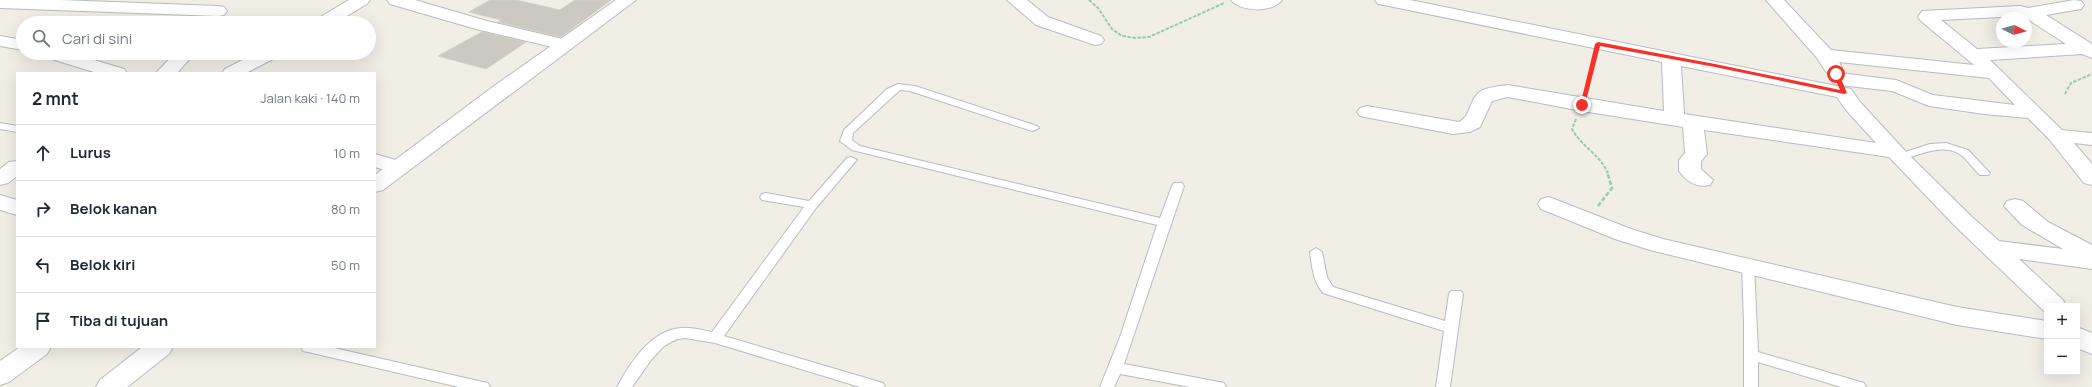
<!DOCTYPE html>
<html lang="id">
<meta charset="utf-8">
<style>
:root{--surface:#fff;--page:#f6f6f7;--text:#1f2937;--muted:#747a83;--line:#e0e1e3}
body{margin:0;font-family:Manrope,sans-serif;background:var(--page);color:var(--text)}
.controls{position:absolute;right:12px;bottom:12px;display:grid;overflow:hidden;border-radius:0px;box-shadow:0 4px 16px #0002}
.controls button{width:36px;height:36px;display:grid;place-items:center;padding:0;border:0;border-bottom:1px solid var(--line);background:var(--surface);color:var(--text);font:20px sans-serif}
.compass{position:absolute;left:1996px;top:12px;width:36px;height:36px;border-radius:50%;background:var(--surface);box-shadow:0 4px 16px #0002;rotate:95deg}
.stop{position:absolute;width:12px;height:12px;margin:-9px;border:3px solid #f73125;border-radius:50%;background:#fff}
.stop.end{background:#f73125;border-color:#fff;box-shadow:0 1px 4px #0008}
.list{margin:0;padding:0;list-style:none}
h2{display:flex;justify-content:space-between;align-items:center;height:52px;margin:0;padding:0 16px;font-size:17px}
h2 small{font-size:13px;font-weight:400;color:var(--muted)}
.list li{display:grid;grid-template-columns:26px 1fr auto;gap:12px;align-items:center;box-sizing:border-box;height:56px;padding:0 16px;border-top:1px solid var(--line)}
.list b{display:block;font-size:15px;white-space:nowrap}
.list em{font-size:13px;font-style:normal;color:var(--muted)}
.icon{flex:none;width:22px;height:22px;fill:none;stroke:currentColor;stroke-width:2;stroke-linecap:round;stroke-linejoin:round}
.map{position:relative;flex:none;width:2092px;height:387px;overflow:hidden}
.search{position:absolute;background:var(--surface);box-shadow:0 4px 16px #0002;left:16px;top:16px;width:360px;height:44px;display:flex;align-items:center;gap:10px;box-sizing:border-box;padding:0 14px;border-radius:22px;color:var(--muted);font-size:15px}
.panel{position:absolute;background:var(--surface);box-shadow:0 4px 16px #0002;left:16px;top:72px;width:360px;height:276px;border-radius:0px}
.map>svg:first-child{display:block}
.building{fill:#ccc9c3;stroke:#d6d0c3}
.lines{fill:none;stroke-linecap:round;stroke-linejoin:round}
.lane-casing{stroke:#b8bcc0;stroke-width:2}
.street-casing{stroke:#b8bcc0;stroke-width:2}
.secondary-casing{stroke:#b9bdc2;stroke-width:2}
.path-far1{stroke:#99cca6;stroke-width:2;stroke-dasharray:3.5 1.5;stroke-linecap:butt}
.path{stroke:#99cca6;stroke-width:2.5;stroke-dasharray:4.5 2;stroke-linecap:butt}
.lane{fill:#fff;fill-rule:evenodd}
.street{fill:#fff;fill-rule:evenodd}
.secondary{fill:#fff;fill-rule:evenodd}
.route{fill:#f73125}
</style>
<div class="map">
<svg width="2092" height="387" viewBox="0 0 2092 387">
<rect width="100%" height="100%" fill="#f1eee6"/>
<!-- building -->
<g class="building">
<polygon points="490,0 516,0 560,10 575,0 611,0 561,37 498,22 501,20 469,12"/>
<polygon points="482,32 526,42 486,69 438,56"/>
</g>
<g class="lines">
<defs>
<g id="lane">
<polygon points="898,84 915,86 1037,126 1039,128 1033,131 1029,130 910,91 900,90 853,133 852,140 860,146 1160,218 1172,186 1174,183 1182,183 1184,186 1124,364 1219,382 1224,383 1226,387 1190,387 1120,374 1114,387 1100,387 1120,337 1157,225 852,150 840,141 844,130 887,89"/>
<polygon points="0,123 17,126 17,132 0,129"/>
<path d="M1946 143 1968 150 1988 171 1990 173 1988 175H1980C1973 169 1968 160 1961 155 1943 142 1918 156 1900 160L1894 157 1896 155 1930 144Z"/>
<path d="M851 157 857 160 855 162 816 208 724 336 883 383 885 387H860L715 343 685 338 677 339 664 346 651 360 632 387H617C630 363 651 330 681 328 691 327 702 330 712 332L804 207 762 200 760 197 762 194 766 193 809 201 847 158Z"/>
<path d="M1316 248 1322 252 1327 277 1333 287 1445 321 1449 294 1451 291H1461L1463 294 1450 387H1436L1444 331 1323 293C1313 281 1312 267 1310 252Z"/>
<polygon points="1748,262 1753,263 1754,266 1758,352 1864,383 1866,387 1841,387 1758,362 1758,387 1744,387 1744,323 1742,266 1743,263"/>
<polygon points="301,347 330,347 483,382 488,383 490,387 459,387 308,352 303,351"/>
</g>
<g id="street">
<polygon points="0,0 60,0 218,6 224,7 227,11 224,15 218,16 0,8"/>
<polygon points="349,0 370,0 367,4 335,23 314,23 317,19"/>
<polygon points="387,0 415,0 487,21 571,41 574,45 571,49 565,50 476,29 390,4"/>
<polygon points="1007,0 1027,0 1048,17 1101,36 1104,40 1101,44 1095,45 1036,25"/>
<path d="M1231 0H1282C1273 13 1240 12 1231 0Z"/>
<path d="M1375 0H1410L1851 89 1860 102 1907 153 1971 216 1999 241 2063 249 2022 225 2004 206 2007 201 2015 199 2023 201 2048 222 2092 245V269L2019 259 2063 300 2066 306H2047V313L2045 312 1955 226 1889 157 1704 130 1707 154 1701 161V169L1713 180 1710 185C1697 188 1687 182 1679 171V160L1685 153 1683 127 1582 111 1508 97 1492 101 1480 127 1470 132 1453 134 1360 116 1357 112 1360 108 1367 106 1459 122C1472 116 1469 96 1483 90 1490 87 1500 86 1508 85L1664 111 1662 62 1384 5 1378 4ZM1681 66 1837 97 1846 110 1876 143 1684 114Z"/>
<path d="M1766 0H1784L1831 50 1974 65 1921 21 1918 17 1922 11 2021 6 2028 8 2074 0 2081 1 2084 5 2081 9 2046 15 2092 44V58L2082 54 1990 60 2062 130 2092 133V145L2074 143 2092 164V185L2084 183 2049 139 2028 118 1984 114 1929 106 1892 91 1840 85 1833 83 1830 79 1833 75 1840 73 1896 80 1933 95 2015 105 1989 78 1839 62 1842 68 1840 72 1833 74 1826 72 1817 58ZM2020 16 2026 18 2066 44 1977 49 1941 20Z"/>
<polygon points="0,36 23,40 23,50 0,46"/>
<polygon points="43,53 71,53 124,69 127,73 97,73 45,57"/>
<polygon points="175,53 195,53 177,73 156,73"/>
<polygon points="256,53 279,53 277,57 246,73 222,73 225,69"/>
<polygon points="375,154 406,163 409,168 406,173 398,174 375,167"/>
<polygon points="17,161 17,176 8,183 0,185 0,169 9,162"/>
<polygon points="0,195 17,200 17,215 0,210"/>
<polygon points="1549,197 1631,229 1663,239 1957,307 2047,321 2047,339 1957,325 1650,250 1615,239 1541,209 1538,204 1541,199"/>
<polygon points="2077,327 2092,333 2092,354 2077,348"/>
<polygon points="20,347 51,347 47,354 9,382 0,385 0,361"/>
</g>
<g id="secondary">
<polygon points="616,0 636,0 383,190 375,192 375,175 494,86"/>
<polygon points="142,347 173,347 169,354 127,387 96,387 100,380"/>
</g>
</defs>
<!-- lane casing -->
<use href="#lane" class="lane-casing"/>
<!-- street casing -->
<use href="#street" class="street-casing"/>
<!-- secondary casing -->
<use href="#secondary" class="secondary-casing"/>
<!-- path-far1 -->
<g class="path-far1">
<polyline points="1089,0 1098,8 1112,29 1122,36 1135,38 1149,37 1224,3"/>
<polyline points="1586,88 1594,58"/>
<polyline points="2065,94 2071,83 2092,74"/>
<path d="M1576 119 1572 129C1581 146 1600 155 1608 173"/>
</g>
<!-- path -->
<polyline class="path" points="1598,206 1612,188 1607,172"/>
<!-- lane -->
<use href="#lane" class="lane"/>
<!-- street -->
<use href="#street" class="street"/>
<!-- secondary -->
<use href="#secondary" class="secondary"/>
</g>
<!-- route -->
<polygon class="route" points="1598,42 1715,64 1840,90 1833,74 1836,72 1839,74 1847,93 1844,94 1715,67 1600,46 1585,105 1580,106 1595,44"/>
</svg>
<div class="controls">
<button>+</button>
<button>−</button>
</div>
<svg class="compass" viewBox="-18 -18 36 36"><path d="M0-13l5 13h-10z" fill="#e53935"/><path d="M0 13l5-13h-10z" fill="#747a83"/></svg>
<div class="stop" style="left:1836px;top:74px"></div>
<div class="stop end" style="left:1582px;top:105px"></div>
<div class="search"><svg class="icon" aria-label="search" viewBox="0 0 24 24"><circle cx="10" cy="10" r="6"/><path d="M15 15l6 6"/></svg>Cari di sini</div>
<section class="panel">
<h2>2 mnt<small>Jalan kaki · 140 m</small></h2>
<ul class="list">
<li><svg class="icon" aria-label="ahead" viewBox="0 0 24 24"><path d="M12 20V5M6 11l6-6 6 6"/></svg><div><b>Lurus</b></div><em>10 m</em></li>
<li><svg class="icon" aria-label="right" viewBox="0 0 24 24"><path d="M7 20v-9h11M14 6l5 5-5 5"/></svg><div><b>Belok kanan</b></div><em>80 m</em></li>
<li><svg class="icon" aria-label="left" viewBox="0 0 24 24"><path d="M17 20v-9H6M10 6l-5 5 5 5"/></svg><div><b>Belok kiri</b></div><em>50 m</em></li>
<li><svg class="icon" aria-label="arrive" viewBox="0 0 24 24"><path d="M6 21V4h12l-3 4 3 4H6"/></svg><div><b>Tiba di tujuan</b></div></li>
</ul>
</section>
</div>
